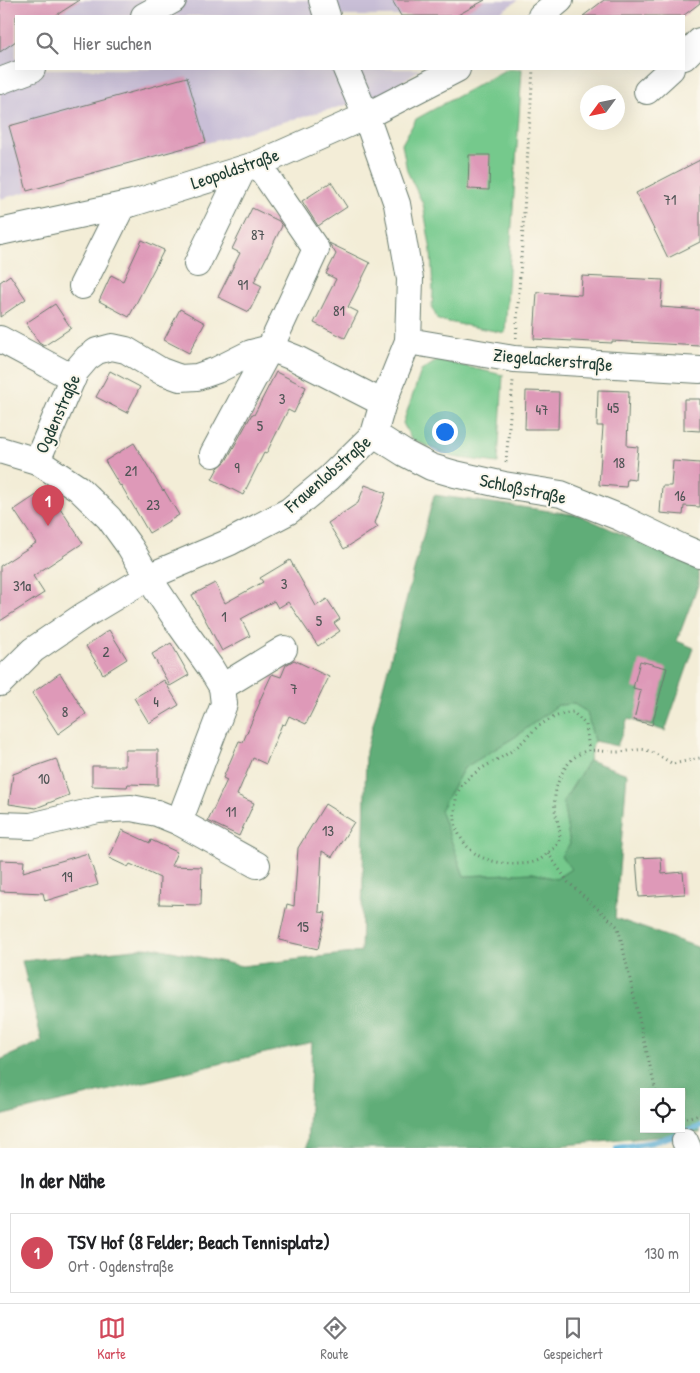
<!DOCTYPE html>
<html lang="de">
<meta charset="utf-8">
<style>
:root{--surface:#fff;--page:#f2f2f2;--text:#202124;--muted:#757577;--line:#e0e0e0;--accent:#d1495b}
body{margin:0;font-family:"Patrick Hand",sans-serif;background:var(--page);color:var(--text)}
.controls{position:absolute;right:15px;bottom:15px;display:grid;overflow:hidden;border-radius:0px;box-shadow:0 5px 20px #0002}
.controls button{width:45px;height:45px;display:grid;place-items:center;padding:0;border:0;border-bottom:1px solid var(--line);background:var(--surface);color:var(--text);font:25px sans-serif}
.compass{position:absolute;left:580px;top:85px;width:45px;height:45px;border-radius:50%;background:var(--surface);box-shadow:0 5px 20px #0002;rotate:237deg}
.you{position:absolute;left:444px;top:431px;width:18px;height:18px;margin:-12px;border:4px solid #fff;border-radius:50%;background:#1a73e8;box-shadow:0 0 0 8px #1a73e833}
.badge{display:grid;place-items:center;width:32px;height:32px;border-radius:50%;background:var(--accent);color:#fff;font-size:16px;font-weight:700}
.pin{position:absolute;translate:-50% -41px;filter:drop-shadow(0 1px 2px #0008)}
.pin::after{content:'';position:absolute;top:26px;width:18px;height:15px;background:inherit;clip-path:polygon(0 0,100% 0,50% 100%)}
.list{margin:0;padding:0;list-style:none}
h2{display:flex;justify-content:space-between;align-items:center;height:65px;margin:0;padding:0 20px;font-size:21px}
h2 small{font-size:16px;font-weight:400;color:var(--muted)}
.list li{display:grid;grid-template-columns:32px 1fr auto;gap:15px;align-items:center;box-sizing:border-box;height:80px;margin:0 10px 10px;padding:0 10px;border:1px solid var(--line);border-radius:0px}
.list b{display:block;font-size:19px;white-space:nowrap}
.list p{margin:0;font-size:16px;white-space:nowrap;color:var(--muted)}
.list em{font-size:16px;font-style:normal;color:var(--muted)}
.icon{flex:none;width:28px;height:28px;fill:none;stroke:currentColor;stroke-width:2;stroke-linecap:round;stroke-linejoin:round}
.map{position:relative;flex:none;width:700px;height:1148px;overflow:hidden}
.search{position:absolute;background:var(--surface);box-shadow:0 5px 20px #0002;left:15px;right:15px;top:15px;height:55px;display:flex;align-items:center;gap:12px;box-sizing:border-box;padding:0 18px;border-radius:0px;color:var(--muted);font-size:19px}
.sheet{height:155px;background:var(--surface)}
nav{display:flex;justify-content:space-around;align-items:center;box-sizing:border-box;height:70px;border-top:1px solid var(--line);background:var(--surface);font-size:14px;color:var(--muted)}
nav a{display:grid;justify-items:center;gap:2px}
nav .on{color:var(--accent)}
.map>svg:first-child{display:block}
.industrial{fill:#c9bfd7}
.green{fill:#75c98c;stroke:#4a8360}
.forest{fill:#60ad78;stroke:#407556;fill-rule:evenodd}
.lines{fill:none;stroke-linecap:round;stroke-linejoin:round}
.stream{stroke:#60b5dc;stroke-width:6}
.building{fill:#de99b8}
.minor-casing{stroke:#697b6d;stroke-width:28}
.path{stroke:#697b6d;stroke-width:3;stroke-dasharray:1 4;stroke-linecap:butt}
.minor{stroke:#fff;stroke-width:26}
.labels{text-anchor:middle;stroke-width:4;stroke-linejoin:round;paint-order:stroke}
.number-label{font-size:15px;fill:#4f5455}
.street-label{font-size:18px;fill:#1f3d34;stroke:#fbf7ec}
</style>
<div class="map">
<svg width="700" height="1148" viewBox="0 0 700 1148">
<rect width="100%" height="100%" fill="#fbf7ec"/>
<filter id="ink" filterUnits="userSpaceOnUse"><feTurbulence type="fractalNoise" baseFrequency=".02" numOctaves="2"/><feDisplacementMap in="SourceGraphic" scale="10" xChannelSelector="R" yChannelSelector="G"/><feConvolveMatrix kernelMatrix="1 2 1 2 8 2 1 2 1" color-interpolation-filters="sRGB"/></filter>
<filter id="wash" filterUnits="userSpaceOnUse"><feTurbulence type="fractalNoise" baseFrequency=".0096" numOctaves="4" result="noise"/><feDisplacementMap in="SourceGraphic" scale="20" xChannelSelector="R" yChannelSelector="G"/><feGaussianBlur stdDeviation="1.12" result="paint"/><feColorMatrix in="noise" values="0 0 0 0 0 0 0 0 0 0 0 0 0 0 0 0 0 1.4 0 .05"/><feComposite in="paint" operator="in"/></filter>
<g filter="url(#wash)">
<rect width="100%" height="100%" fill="#f3edd7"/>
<!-- industrial -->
<polygon class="industrial" points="0,0 518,0 495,16 16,16 16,69 420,69 383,95 0,199"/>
<!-- green -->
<g class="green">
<polygon points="507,69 522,69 505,333 438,320 432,308 433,292 431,251 423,204 407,171 402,144 416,119"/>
<polygon points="438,360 503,375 498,463 452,457 411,439 403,423 421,371"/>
<polygon points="574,704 587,712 594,741 589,760 563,802 570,844 571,869 556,879 533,873 464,876 440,810 464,768 515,737 558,705"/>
</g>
<!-- forest -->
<path class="forest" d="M434 495 579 515 698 568V585L677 641 694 648 665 731 628 719 617 746 594 741 587 712 574 704 558 705 515 737 464 768 440 810 464 876 533 873 556 879 571 869 561 856 570 844 563 802 589 760 627 774 615 918 700 948V1133L543 1147V1148H307L312 1042 0 1116V1060L42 1041 22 961 153 947 242 966 361 952 366 751ZM644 1092H681V1129H644Z"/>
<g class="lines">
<!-- stream -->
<polyline class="stream" points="617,1148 653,1142 700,1127"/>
</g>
<g id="blocks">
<!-- building -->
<g class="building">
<polygon points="0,0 80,0 55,16 16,16 16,41 0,52"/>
<polygon points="392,0 485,0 456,16 401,16"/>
<polygon points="604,0 700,0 700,3 683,16 583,16"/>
<polygon points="187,77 206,142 27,191 9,126"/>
<polygon points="469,155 490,155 489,190 468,189"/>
<polygon points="700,160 700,242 668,258 636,193"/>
<polygon points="331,182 347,207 318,226 302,201"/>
<polygon points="252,208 279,221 282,226 254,282 262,286 249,312 218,297 240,253 232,249"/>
<polygon points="142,240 164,250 129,317 99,301 111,275 123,281"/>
<polygon points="329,243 370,263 348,307 358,312 345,338 314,323 336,279 326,274 336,254"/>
<polygon points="10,275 26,299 0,317 0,282"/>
<polygon points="582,276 663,280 661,307 700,310 700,346 612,341 612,343 534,339 537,292 581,295"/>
<polygon points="55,304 71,328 44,346 39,343 26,323"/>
<polygon points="180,309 205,323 189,353 164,340"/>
<polygon points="110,371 140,387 127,413 96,397"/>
<polygon points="276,372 306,387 294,413 288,410 266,454 264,453 243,495 212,479 218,468 226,461 252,414 254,415"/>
<polygon points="598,390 629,391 627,446 638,447 635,480 627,479 626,487 599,485 603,426 597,426"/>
<polygon points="526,391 559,392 558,429 525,429"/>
<polygon points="684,399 700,399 700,431 684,430"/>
<polygon points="134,443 163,491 164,490 179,515 149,533 121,485 120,486 105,461"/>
<polygon points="673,461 700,463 700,507 684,506 683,515 660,513 662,486 671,486"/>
<polygon points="365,485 386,493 375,523 378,527 344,549 328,523 358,503"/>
<polygon points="47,488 83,543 33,576 44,593 0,621 0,566 36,543 14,510"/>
<polygon points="290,560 316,606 327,599 340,619 334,623 340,631 318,646 288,602 278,608 274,601 241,619 250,636 222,651 192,595 215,583 225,603 263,582 260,578"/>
<polygon points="109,630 127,659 103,674 86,646"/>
<polygon points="171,643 189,675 170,686 152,654"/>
<polygon points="294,660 329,677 306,724 289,716 285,725 282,724 266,764 253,758 237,795 254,803 239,836 208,821 227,780 223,778 239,741 243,742 260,702 259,702 272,674 281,677 286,665"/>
<polygon points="640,661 667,668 652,725 634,720 641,690 633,688"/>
<polygon points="60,673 86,714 58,734 32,693"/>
<polygon points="164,680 179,705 149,723 134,698"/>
<polygon points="125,750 158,750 158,785 128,784 127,787 92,786 92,766 125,766"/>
<polygon points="56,759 69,795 36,808 9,804 13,774"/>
<polygon points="325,804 354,822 332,857 322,851 319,912 326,913 318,949 279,940 287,904 294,906 298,848"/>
<polygon points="122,830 150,843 151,840 177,852 171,866 202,867 201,905 159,904 160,878 130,864 128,867 109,858"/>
<polygon points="88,853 98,885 45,901 43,893 0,891 0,860 24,861 23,872"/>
<polygon points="661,857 662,874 683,872 685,894 639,897 636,858"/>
</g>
</g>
</g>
<g filter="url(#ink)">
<use href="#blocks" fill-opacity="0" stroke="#697b6d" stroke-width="1"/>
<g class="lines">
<defs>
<g id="minor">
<polyline points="322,0 327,16"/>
<polyline points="144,16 173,0"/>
<polyline points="541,16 560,0"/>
<polyline points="684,57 700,41"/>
<polyline points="0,81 32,69"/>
<polyline points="647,91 671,69"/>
<polyline points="0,232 133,203 258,164 366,116 457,69"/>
<polyline points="197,264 243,169"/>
<polyline points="82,286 122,206"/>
<polyline points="0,339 73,378"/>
<polyline points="408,341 514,359 700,370"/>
<polyline points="374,434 404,453 431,467 455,474 504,485 561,494 621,518 681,547 700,555"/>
<polyline points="0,450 37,461 78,488 109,518 130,547 148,577 180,625 210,667 222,687 224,704 179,822"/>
<polyline points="213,454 270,348 316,249 258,164"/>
<polyline points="37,461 75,372 87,358 97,351 112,347 126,350 161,371 180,378 197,377 217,370 251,353 270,348 295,358 383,403"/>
<polyline points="0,683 33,650 83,616 148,577 230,542 289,511 329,478 374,434 383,403 408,341 410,279 397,204 366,116 346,69"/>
<polyline points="222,687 284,649"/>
<polyline points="0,825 31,826 98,810 131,808 157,813 179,822 257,865"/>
<polyline points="685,1141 688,1148"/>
</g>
</defs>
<!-- minor casing -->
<use href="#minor" class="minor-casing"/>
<!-- path -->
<g class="path">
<polyline points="516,338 533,69"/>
<polyline points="506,462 513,381"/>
<path d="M589 751 586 725 573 712C559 714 546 720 535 729 528 736 521 744 513 750 495 763 458 775 456 800 455 809 454 818 456 827 459 837 467 848 476 854 490 864 525 868 541 859 545 856 549 852 553 849 566 838 557 824 555 810 552 788 564 758 586 751 594 749 605 752 613 752 622 753 640 748 646 750 654 752 666 760 673 764L700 758"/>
<polyline points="548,853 568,882 618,927 656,1092"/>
<polyline points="686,1118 700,1114"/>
</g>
<!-- minor -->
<use href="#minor" class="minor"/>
</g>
</g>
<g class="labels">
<!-- number labels -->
<g class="number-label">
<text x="670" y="205">71</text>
<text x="258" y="240">87</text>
<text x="243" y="290">91</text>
<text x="339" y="316">81</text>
<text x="282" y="404">3</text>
<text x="613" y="413">45</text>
<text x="542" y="415">47</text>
<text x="260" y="431">5</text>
<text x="619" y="468">18</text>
<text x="237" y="473">9</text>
<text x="131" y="476">21</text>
<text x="680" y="501">16</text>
<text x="153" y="510">23</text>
<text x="284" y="589">3</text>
<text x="22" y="591">31a</text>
<text x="224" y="622">1</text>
<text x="319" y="626">5</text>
<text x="106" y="657">2</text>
<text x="294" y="694">7</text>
<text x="156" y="707">4</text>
<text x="65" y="717">8</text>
<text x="44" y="784">10</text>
<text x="231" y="817">11</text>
<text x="328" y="836">13</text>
<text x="67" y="882">19</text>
<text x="303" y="932">15</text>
</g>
<!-- street labels -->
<g class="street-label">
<text transform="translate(235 169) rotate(-19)" y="6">Leopoldstraße</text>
<text transform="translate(553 360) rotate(5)" y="6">Ziegelackerstraße</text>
<text transform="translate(58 414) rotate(-66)" y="6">Ogdenstraße</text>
<text transform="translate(328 474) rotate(-41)" y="6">Frauenlobstraße</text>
<text transform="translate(523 489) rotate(12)" y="6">Schloßstraße</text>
</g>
</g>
</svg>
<div class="controls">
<button><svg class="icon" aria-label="locate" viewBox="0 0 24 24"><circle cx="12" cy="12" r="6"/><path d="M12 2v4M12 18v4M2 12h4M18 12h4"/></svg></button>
</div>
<svg class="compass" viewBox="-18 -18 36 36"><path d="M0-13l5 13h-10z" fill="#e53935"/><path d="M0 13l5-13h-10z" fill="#757577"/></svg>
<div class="you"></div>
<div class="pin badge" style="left:48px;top:526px">1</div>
<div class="search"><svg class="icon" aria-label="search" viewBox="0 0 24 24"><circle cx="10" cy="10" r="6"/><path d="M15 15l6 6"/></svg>Hier suchen</div>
</div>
<section class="sheet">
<h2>In der Nähe<small></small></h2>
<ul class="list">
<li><span class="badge">1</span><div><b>TSV Hof (8 Felder; Beach Tennisplatz)</b><p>Ort · Ogdenstraße</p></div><em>130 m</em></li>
</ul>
</section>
<nav>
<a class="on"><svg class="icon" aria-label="map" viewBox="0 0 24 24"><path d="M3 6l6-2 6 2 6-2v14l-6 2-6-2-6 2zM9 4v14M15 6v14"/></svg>Karte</a>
<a><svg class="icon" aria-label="directions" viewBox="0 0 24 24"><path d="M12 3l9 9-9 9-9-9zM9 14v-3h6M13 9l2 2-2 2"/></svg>Route</a>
<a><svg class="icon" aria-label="saved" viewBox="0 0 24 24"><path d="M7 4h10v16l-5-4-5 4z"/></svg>Gespeichert</a>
</nav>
